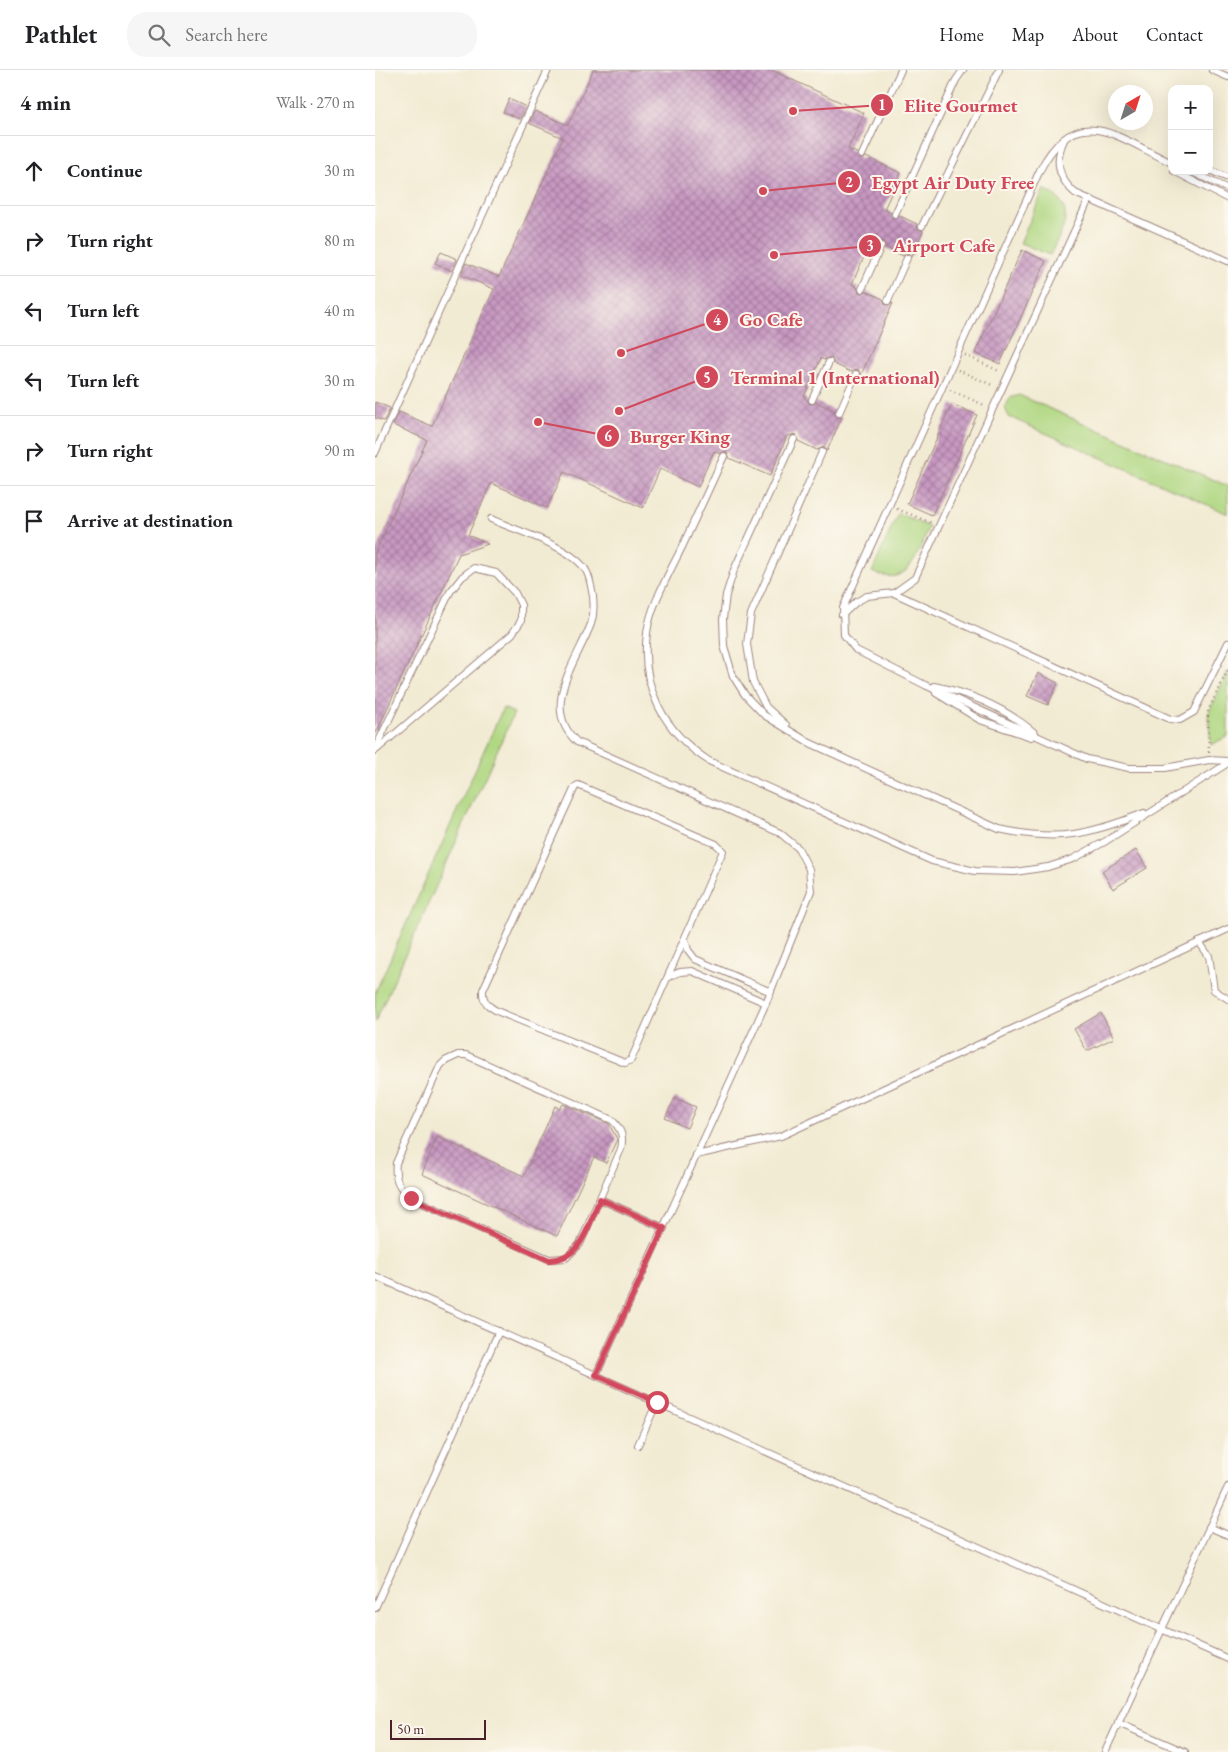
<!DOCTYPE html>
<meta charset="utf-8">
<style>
:root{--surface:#fff;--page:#f6f6f6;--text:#202124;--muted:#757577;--line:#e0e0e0}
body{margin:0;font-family:"EB Garamond",serif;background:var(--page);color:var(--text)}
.controls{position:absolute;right:15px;top:15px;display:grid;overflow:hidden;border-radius:10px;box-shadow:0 5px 20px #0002}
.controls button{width:45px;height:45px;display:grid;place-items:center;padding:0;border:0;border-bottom:1px solid var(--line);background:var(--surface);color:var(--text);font:25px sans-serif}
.compass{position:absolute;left:733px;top:15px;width:45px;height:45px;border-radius:50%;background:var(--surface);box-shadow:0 5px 20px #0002;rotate:39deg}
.scale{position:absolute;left:15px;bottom:12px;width:96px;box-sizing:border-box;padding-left:5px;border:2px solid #4a1f2b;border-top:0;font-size:14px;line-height:18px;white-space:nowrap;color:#4a1f2b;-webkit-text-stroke:4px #fbf7ec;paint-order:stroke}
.stop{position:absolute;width:15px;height:15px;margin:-11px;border:4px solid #d1495b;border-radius:50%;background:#fff}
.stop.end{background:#d1495b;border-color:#fff;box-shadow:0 1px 5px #0008}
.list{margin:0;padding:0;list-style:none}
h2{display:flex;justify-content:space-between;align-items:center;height:65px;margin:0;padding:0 20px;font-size:21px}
h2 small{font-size:16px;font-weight:400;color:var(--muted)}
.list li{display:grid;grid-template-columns:32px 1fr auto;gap:15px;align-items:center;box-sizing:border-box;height:70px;padding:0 20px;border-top:1px solid var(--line)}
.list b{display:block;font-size:19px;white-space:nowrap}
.list em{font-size:16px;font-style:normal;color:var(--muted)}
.icon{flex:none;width:28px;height:28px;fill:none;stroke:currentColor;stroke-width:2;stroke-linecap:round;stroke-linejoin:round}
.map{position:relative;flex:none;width:853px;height:1682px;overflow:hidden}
header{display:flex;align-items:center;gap:30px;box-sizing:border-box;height:70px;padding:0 25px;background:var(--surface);border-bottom:1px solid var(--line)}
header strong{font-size:24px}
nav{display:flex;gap:28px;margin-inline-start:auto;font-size:18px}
.search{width:350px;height:45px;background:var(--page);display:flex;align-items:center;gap:12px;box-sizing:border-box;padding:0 18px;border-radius:20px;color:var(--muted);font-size:19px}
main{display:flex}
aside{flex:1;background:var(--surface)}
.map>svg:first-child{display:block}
.green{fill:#afd781;stroke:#7c7b56}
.building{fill:url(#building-cross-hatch)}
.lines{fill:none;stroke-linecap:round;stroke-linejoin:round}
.service-casing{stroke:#9e857f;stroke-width:8}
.path{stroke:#9e857f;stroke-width:2.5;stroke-dasharray:1 4;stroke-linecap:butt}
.service{stroke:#fff;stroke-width:6}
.route{stroke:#d1495b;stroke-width:6}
.leader{fill:none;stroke:#d1495b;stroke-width:2}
.callout-dot{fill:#d1495b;stroke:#fbf7ec;stroke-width:2}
.mark-label{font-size:15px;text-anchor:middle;font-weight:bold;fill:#fff}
.callout-label{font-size:19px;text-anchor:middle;font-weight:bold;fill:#d1495b;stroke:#fbf7ec;stroke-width:4;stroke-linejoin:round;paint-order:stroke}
</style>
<header>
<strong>Pathlet</strong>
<div class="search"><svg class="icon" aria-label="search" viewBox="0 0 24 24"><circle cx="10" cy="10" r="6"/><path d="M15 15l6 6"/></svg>Search here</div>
<nav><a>Home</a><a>Map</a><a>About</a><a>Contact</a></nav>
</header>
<main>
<aside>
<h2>4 min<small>Walk · 270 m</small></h2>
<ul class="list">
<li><svg class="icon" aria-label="ahead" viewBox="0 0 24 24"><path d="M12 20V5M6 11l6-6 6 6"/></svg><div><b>Continue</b></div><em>30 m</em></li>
<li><svg class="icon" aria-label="right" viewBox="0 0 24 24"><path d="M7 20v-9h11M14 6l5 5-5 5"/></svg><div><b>Turn right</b></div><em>80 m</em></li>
<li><svg class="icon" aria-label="left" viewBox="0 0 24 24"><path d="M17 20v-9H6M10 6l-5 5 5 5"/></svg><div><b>Turn left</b></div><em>40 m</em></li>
<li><svg class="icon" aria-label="left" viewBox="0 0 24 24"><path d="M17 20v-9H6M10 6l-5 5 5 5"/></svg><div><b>Turn left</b></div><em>30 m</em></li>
<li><svg class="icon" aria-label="right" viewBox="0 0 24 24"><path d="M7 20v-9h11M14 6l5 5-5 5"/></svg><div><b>Turn right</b></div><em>90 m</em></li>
<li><svg class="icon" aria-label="arrive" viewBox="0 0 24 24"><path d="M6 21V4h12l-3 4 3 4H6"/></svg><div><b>Arrive at destination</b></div></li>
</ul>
</aside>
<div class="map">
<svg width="853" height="1682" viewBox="0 0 853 1682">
<defs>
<pattern id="building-cross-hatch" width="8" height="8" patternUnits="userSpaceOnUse" patternTransform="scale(1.25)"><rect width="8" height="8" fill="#c899c2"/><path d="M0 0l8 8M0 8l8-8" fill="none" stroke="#a47c9e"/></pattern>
</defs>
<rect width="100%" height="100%" fill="#fbf7ec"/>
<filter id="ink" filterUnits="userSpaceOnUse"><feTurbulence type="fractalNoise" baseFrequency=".02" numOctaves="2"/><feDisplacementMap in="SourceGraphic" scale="10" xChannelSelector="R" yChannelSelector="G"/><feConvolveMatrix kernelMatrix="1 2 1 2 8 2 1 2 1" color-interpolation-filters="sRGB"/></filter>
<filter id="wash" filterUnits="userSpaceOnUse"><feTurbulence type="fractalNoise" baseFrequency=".0096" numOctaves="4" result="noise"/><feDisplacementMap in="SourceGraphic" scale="20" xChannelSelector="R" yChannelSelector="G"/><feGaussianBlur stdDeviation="1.12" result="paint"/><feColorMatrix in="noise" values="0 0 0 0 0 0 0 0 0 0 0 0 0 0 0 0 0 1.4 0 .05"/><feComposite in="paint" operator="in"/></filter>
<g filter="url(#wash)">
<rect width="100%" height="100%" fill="#f2ebd3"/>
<!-- green -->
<g class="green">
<path d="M669 119C704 136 688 159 675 185L645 173Z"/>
<polygon points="644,325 853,416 853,444 634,347 630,338 635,328"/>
<path d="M523 443 554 457C542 484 535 519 497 502Z"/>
<polygon points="853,601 853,666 836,675 833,644"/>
<polygon points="128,638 139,643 0,952 0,923"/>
</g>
<g id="blocks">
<!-- building -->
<g class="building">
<polygon points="218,0 396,0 489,43 473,79 482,83 484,89 491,87 526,103 509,139 515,142 518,148 525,146 542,154 543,159 548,161 537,186 532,183 528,186 511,178 508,171 502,174 496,171 477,214 482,217 485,223 491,221 508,229 511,235 518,233 486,305 483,299 476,302 459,294 456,287 449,290 446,288 429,327 435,334 441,332 460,341 462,347 467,347 452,381 449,377 442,380 423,371 421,364 412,366 395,406 354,388 351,381 345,384 339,381 323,417 285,399 268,438 189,402 172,438 116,413 93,465 113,474 84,484 0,665 0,483 52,370 18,355 24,342 57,356 119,219 86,205 91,193 124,207 188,68 154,53 160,41 193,55"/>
<polygon points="134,29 151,37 145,49 128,42"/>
<polygon points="647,180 671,191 625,294 600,283"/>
<polygon points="66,182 82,189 77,201 60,193"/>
<polygon points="0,332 15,338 9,351 0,348"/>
<polygon points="577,334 602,345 557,445 532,434"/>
<polygon points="663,603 683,613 673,635 652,626"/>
<polygon points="761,780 772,798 738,819 727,801"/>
<polygon points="726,943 739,968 712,981 699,959"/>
<polygon points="300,1028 321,1037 312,1058 290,1048"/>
<polygon points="188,1034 234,1054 242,1069 231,1093 219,1087 182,1166 47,1104 62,1067 149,1106 180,1036 185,1039"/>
</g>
</g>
</g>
<g filter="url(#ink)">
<use href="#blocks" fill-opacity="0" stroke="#9e857f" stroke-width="1"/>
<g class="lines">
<defs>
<g id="service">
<polyline points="837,0 853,7"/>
<path d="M689 70C679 91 683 108 700 123L853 191"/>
<polyline points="487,85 526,0"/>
<path d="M797 93C743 68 702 29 665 100L468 538 469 565 481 580 550 615 712 689 754 698H790L834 690 853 691"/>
<polyline points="834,100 853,108"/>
<polyline points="799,101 853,129"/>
<polyline points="815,101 853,119"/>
<polyline points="520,144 581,10 588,0"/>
<polyline points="547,156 624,0"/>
<polyline points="487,219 506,176"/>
<polyline points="513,231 532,188"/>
<polyline points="437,330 454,292"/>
<polyline points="464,343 481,304"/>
<path d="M419 369 359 500 351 525 348 549 349 576 358 606 370 625 389 645 435 673 624 759C683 772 713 765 769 743"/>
<polyline points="0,383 173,0"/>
<path d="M349 386C335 416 322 445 308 475 296 500 275 536 272 563 265 617 289 662 334 691L557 791 600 801 640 802 673 797 698 789 731 771 853 693"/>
<path d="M116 449C142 461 188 474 207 495 212 500 215 510 216 516 219 528 220 541 216 554 202 591 164 637 202 672L405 763 423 778 434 799 436 821 391 933 221 1305"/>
<polyline points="519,523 795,649 805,650 819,642 853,573"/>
<polyline points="467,545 481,532 492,526 519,523 540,508 714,129"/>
<path d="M559 616C596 623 631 639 660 663"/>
<polyline points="561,623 605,650 656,667"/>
<polyline points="411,655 391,637 378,612 372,574 376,544 447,382"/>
<polyline points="0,679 75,522 87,507 99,498 121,503 140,523 146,535 146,551 137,564 0,681"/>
<path d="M203 715 341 774 348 781 256 990 250 993 124 942C114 937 107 932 108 920L200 717Z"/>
<polyline points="310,869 313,880 320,889 396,922"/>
<polyline points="824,872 834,886 839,920 853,929"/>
<polyline points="293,907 305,902 317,901 391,933"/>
<path d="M83 985H91L237 1050C246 1059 249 1066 246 1079L205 1174 191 1188 174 1189 36 1128C24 1118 19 1110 21 1093L65 996 70 991Z"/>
<polyline points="321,1085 406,1066 853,859"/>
<polyline points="225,1129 289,1158"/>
<polyline points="0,1206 853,1589"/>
<polyline points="263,1375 282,1332"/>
<polyline points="834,1457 853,1465"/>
<polyline points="0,1538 124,1261"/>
<polyline points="743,1653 810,1682"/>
<polyline points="730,1682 853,1417"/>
</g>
</defs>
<!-- service casing -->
<use href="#service" class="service-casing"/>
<!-- path -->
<g class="path">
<polyline points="590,285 626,302"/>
<polyline points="583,300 619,316"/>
<polyline points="575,320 609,335"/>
<polyline points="522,439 557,453"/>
<polyline points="834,682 833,641 853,600"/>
</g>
<!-- service -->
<use href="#service" class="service"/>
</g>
</g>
<g class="lines" filter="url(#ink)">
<!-- route -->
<path class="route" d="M36 1128 174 1190C208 1189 213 1155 225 1129L289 1158 221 1305 282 1332"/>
</g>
<!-- callouts -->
<path class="leader" d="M418 41L507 35M388 121L474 112M399 185L495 176M246 283L342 250M244 341L332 307M163 352L233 366"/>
<g class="callout-dot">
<circle cx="418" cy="41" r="5"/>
<circle cx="388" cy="121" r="5"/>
<circle cx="399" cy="185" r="5"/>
<circle cx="246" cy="283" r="5"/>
<circle cx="244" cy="341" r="5"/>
<circle cx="163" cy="352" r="5"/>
<circle cx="507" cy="35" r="12"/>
<circle cx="474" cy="112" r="12"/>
<circle cx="495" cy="176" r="12"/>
<circle cx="342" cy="250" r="12"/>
<circle cx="332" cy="307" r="12"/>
<circle cx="233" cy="366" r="12"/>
</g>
<g class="mark-label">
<text x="507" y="40">1</text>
<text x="474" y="117">2</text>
<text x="495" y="181">3</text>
<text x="342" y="255">4</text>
<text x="332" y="313">5</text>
<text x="233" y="371">6</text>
</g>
<g class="callout-label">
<text x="586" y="42">Elite Gourmet</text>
<text x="578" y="119">Egypt Air Duty Free</text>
<text x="569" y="182">Airport Cafe</text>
<text x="396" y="256">Go Cafe</text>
<text x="460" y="314">Terminal 1 (International)</text>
<text x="305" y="373">Burger King</text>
</g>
</svg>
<div class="controls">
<button>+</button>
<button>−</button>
</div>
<svg class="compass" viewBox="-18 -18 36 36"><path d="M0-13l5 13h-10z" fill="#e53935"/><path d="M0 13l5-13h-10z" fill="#757577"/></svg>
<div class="scale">50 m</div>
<div class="stop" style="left:282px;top:1332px"></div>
<div class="stop end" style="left:36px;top:1128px"></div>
</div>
</main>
